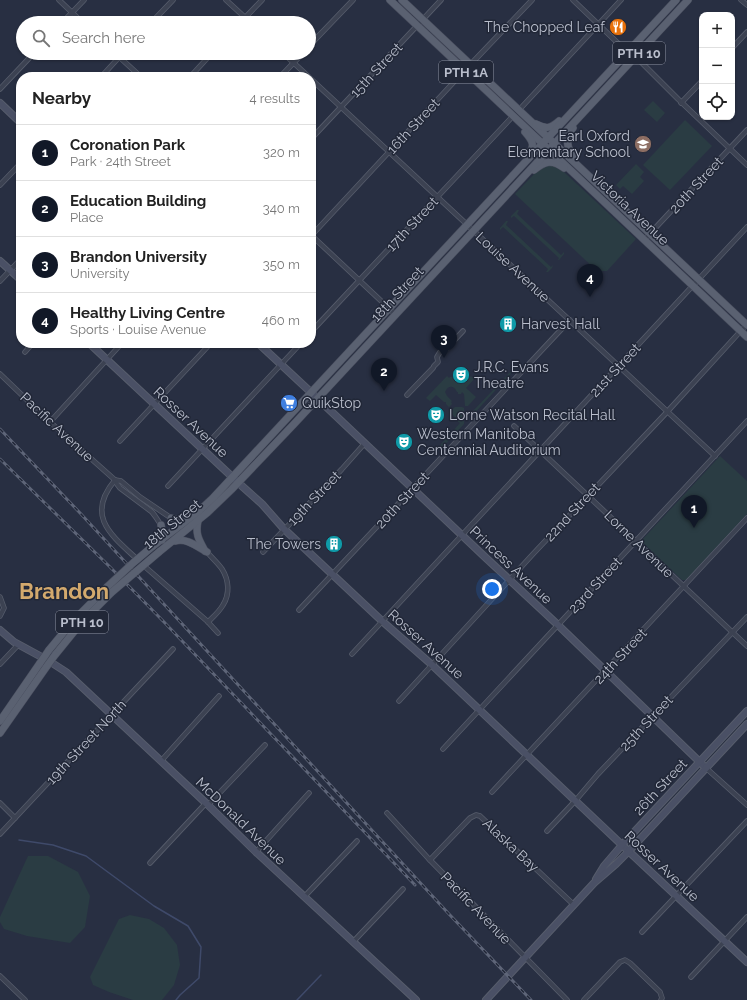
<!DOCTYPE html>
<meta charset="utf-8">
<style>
:root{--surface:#fff;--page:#f6f6f6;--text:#222;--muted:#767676;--line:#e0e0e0;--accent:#111827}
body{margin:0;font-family:Raleway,sans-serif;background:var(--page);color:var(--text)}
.controls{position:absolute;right:12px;top:12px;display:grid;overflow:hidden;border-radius:8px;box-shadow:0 1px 3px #0004}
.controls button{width:36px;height:36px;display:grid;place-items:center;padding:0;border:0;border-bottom:1px solid var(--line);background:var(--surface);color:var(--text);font:20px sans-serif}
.you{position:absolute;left:492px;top:589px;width:14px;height:14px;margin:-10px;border:3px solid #fff;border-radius:50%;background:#1a73e8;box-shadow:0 0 0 6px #1a73e833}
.badge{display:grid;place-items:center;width:26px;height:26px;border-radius:50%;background:var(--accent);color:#fff;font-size:13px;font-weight:700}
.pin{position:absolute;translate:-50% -33px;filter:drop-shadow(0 1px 2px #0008)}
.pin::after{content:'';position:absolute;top:21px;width:14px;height:12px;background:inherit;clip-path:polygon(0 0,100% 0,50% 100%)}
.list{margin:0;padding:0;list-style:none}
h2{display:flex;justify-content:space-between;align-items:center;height:52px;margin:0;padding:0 16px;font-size:17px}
h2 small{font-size:13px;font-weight:400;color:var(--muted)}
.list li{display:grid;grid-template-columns:26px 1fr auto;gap:12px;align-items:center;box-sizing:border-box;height:56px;padding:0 16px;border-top:1px solid var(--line)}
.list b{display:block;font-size:15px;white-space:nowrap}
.list p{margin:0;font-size:13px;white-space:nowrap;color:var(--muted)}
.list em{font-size:13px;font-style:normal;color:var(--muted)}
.icon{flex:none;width:22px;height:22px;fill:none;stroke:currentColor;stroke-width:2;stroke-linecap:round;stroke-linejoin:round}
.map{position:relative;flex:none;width:747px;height:1000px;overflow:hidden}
.search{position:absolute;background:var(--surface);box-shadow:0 1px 3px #0004;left:16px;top:16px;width:300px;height:44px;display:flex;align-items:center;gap:10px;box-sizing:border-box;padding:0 14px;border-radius:22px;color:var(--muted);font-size:15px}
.panel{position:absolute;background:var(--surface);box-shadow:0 1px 3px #0004;left:16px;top:72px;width:300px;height:276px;border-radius:16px}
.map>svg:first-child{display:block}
.green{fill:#2a3c43}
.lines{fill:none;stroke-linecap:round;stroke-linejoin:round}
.stream{stroke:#3f4a6a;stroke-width:1.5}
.street-casing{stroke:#575d6c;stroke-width:5.5}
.secondary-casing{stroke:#575d6c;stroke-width:8}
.primary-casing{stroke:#464b5b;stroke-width:8}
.street{stroke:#3c4252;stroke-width:4}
.secondary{stroke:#4a5065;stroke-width:6}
.primary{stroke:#5a6171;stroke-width:7}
.rail-casing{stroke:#5e6578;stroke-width:3}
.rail{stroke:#212737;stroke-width:1.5;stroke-dasharray:4.5;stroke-linecap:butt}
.primary-bridge-casing{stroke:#464b5b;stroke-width:8;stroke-linecap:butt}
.primary-bridge{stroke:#5a6171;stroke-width:7}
.labels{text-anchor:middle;stroke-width:3;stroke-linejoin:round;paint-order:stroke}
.shield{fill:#212737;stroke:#8b919f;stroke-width:1}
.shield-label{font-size:13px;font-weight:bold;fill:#b9becc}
.poi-label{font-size:14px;fill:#b9becc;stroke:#212737;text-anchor:start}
.street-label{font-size:14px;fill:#b9becc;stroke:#212737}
.town-label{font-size:22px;font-weight:bold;fill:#d3a96d;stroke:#212737}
</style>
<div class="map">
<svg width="747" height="1000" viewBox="0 0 747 1000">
<rect width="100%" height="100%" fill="#282f42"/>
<!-- green -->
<g class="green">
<polygon points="653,101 665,113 657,122 644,110"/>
<polygon points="685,120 712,146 670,190 643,165"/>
<polygon points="636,164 644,172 640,177 644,181 632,194 623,186 620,189 616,185"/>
<polygon points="551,165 560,169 564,172 636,239 607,271 597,271 515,194 538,170 542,168"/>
<polygon points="517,210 519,210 517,214 561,255 564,252 564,254 559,260 558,260 559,258 514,216 511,218 511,216"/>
<polygon points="506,221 508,221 506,225 551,267 553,265 552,268 548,272 546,272 548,269 503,227 500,230 500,228"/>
<polygon points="516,366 517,367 470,418 470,410 472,412"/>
<path d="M475 375 477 376 466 388 476 397 468 406H465L464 394 462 392 461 394H458V392H457C454 385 448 385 445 392L447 396 452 401 451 402 452 404 449 407 446 404V402H444L436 395 430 401 426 398 447 376 449 378 450 377H454C456 382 461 384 466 380L468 376 473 377Z"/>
<polygon points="455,407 462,407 464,408 464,424 442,448 440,446 441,444 460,423 456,420 457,419 451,413 453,411 453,409"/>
<polygon points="720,456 747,481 747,514 686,580 682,580 641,541"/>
<polygon points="28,856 48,856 78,872 90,896 85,927 70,943 27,936 4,929 0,922 0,917"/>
<polygon points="130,915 149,919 164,928 177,945 180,965 174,985 162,1000 133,1000 109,992 93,985 90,977 119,919"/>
</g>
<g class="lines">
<!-- stream -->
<g class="stream">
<polyline points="19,840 53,845 86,856 154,906 188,926 201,947 199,978 180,995 176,1000"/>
<polyline points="297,1000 321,975"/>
</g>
<defs>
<g id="street">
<polyline points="59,0 83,23"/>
<polyline points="226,0 251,23"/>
<polyline points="573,0 624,49 639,60 678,99 747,165"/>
<polyline points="741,0 747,5"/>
<polyline points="62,23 84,0"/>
<polyline points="151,23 173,0"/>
<polyline points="240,23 262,0"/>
<polyline points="309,46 353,0"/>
<polyline points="732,48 747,32"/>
<polyline points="115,53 141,77"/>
<polyline points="283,53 309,77"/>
<polyline points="470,65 532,0"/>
<polyline points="101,77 123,53"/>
<polyline points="190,77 212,53"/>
<polyline points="280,77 303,53"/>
<polyline points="311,79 715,456"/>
<polyline points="0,89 34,53"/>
<polyline points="681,103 702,81"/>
<polyline points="519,110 621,0"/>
<polyline points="311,139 441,0"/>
<polyline points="0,185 21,163"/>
<polyline points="311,235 395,314"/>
<polyline points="311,236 465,70"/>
<polyline points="644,240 747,130"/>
<polyline points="0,281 21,259"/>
<polyline points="311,332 513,116"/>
<polyline points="25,352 33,343"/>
<polyline points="434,366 438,362 437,357 440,352 446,349 463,331"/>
<polyline points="0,374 50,422 115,480 117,484 120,488 152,512 155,516 161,525"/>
<polyline points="407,395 433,368"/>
<polyline points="50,422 122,343"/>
<polyline points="514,426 747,646"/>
<polyline points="120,441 211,343"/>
<path d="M115 480C85 516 111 535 138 560"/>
<polyline points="115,480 121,481 140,497 171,518"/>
<polyline points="168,486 301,343"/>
<path d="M207 552C212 558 218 563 222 569 229 580 230 594 223 605 219 612 213 617 208 622"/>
<polyline points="263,552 342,469 365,443"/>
<polyline points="143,565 207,621 218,633"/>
<polyline points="0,597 4,608 0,616"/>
<polyline points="299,610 570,320"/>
<polyline points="352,654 747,227"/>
<polyline points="0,664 18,645"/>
<polyline points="399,701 533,554 667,412 747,324"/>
<polyline points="443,749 747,421"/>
<polyline points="161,761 219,696"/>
<polyline points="706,768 747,805"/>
<polyline points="492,792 747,518"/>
<polyline points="0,803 15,818"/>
<polyline points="208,805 265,745"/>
<polyline points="387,813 428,858 567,1000"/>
<polyline points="547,831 576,800 598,774 747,617"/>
<polyline points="0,834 173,649"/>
<polyline points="256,852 309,793"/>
<polyline points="430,860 470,818 476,815 480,816 574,905"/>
<polyline points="150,863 206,803"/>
<polyline points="304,897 357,841"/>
<polyline points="642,932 747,821"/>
<polyline points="353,942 403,889"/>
<polyline points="0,976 25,1000"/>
<polyline points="691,977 747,917"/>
<polyline points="584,1000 620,962 625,960 630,963 660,992 662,998 661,1000"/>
</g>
<g id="secondary">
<polyline points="0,103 21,123"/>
<polyline points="0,261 21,280"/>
<polyline points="89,343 243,487 262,504 284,529 382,621 431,664 622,845 747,962"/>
<polyline points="258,343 317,398 486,558 558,625 706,768"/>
<polyline points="0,630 14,642 49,661 66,672 208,805 256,852 416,1000"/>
<polyline points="596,879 604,866 622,845 747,711"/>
<polyline points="486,1000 594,883 616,864 629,851 747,724"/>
</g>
<g id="primary">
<polyline points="390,0 489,93 747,337"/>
<polyline points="402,0 747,325"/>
<path d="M536 124C546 129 550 129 559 121"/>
<path d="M573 128C565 138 566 148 575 158"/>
<path d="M525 132C533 141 536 146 527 156"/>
<path d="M534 170C545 161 552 159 564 168"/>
<polyline points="171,518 180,521 187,519"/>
<path d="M198 521C195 534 199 540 205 551"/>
<polyline points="161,525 163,535 162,540"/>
<path d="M175 541C187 538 196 546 207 552"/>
<polyline points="153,546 198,512 213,498 676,0"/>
<polyline points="159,552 207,513 232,489 294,424 688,0"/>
<polyline points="49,650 73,621 107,587"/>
<polyline points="55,655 81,623 112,592"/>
<polyline points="0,721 40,663"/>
<polyline points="0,733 47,666"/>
</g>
</defs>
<!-- street casing -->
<use href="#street" class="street-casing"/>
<!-- secondary casing -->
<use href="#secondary" class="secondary-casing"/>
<!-- primary casing -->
<use href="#primary" class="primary-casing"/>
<!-- street -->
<use href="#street" class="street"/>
<!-- secondary -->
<use href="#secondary" class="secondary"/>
<!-- primary -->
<use href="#primary" class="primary"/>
<defs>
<g id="rail">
<polyline points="0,429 81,514 448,913 531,1000"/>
<polyline points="0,459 110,567 164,622 415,885"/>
</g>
</defs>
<!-- rail casing -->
<use href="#rail" class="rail-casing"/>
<!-- rail -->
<use href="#rail" class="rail"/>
<defs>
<g id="primary-bridge">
<polyline points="107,587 133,563 153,546"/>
<polyline points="112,592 159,552"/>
<polyline points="40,663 49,650"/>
<polyline points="47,666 55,655"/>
</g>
</defs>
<!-- primary-bridge casing -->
<use href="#primary-bridge" class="primary-bridge-casing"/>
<!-- primary-bridge -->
<use href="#primary-bridge" class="primary-bridge"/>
</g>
<!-- icons -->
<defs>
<symbol id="restaurant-disc" viewBox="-11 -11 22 22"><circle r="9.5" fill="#e8710a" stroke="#212737"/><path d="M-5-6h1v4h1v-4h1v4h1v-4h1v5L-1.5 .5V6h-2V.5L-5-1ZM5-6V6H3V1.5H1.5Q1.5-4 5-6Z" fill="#fff"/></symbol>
<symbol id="school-disc" viewBox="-11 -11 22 22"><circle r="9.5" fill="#8d6e63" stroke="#212737"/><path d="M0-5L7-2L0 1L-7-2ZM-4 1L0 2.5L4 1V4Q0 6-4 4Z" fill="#fff"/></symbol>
<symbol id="building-disc" viewBox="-11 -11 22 22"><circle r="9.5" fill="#0f9aa8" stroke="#212737"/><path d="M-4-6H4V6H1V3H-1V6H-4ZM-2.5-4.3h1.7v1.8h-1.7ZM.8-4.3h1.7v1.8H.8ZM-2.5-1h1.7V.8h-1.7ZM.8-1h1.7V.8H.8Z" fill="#fff"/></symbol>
<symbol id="theatre-disc" viewBox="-11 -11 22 22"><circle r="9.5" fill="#0f9aa8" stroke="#212737"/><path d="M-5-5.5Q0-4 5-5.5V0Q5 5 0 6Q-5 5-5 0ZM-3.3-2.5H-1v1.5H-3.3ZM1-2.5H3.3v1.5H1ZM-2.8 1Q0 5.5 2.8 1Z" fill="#fff"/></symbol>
<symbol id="supermarket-disc" viewBox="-11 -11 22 22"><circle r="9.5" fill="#3f7fe0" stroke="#212737"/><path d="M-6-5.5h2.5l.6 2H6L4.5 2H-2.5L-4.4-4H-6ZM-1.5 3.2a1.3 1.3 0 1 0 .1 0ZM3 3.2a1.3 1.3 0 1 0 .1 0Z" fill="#fff"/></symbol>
</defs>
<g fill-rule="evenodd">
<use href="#restaurant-disc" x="608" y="17" width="20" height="20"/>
<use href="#school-disc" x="633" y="134" width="20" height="20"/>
<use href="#building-disc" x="498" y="314" width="20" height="20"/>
<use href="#theatre-disc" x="451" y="365" width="20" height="20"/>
<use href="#supermarket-disc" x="279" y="393" width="20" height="20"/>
<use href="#theatre-disc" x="426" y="405" width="20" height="20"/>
<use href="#theatre-disc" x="394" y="432" width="20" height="20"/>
<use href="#building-disc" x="324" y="534" width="20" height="20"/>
</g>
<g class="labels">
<!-- shield labels -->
<g class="shield">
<rect x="613" y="42" width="52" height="22" rx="3"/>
<rect x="439" y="61" width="54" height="22" rx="3"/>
<rect x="56" y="611" width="52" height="22" rx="3"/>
</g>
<g class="shield-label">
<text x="639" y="58">PTH 10</text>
<text x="466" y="77">PTH 1A</text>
<text x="82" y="627">PTH 10</text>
</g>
<!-- poi labels -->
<g class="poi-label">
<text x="605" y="32" text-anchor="end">The Chopped Leaf</text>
<text x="630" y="141" text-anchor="end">Earl Oxford<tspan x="630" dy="16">Elementary School</tspan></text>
<text x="521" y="329">Harvest Hall</text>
<text x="474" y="372">J.R.C. Evans<tspan x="474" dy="16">Theatre</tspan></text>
<text x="302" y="408">QuikStop</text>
<text x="449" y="420">Lorne Watson Recital Hall</text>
<text x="417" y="439">Western Manitoba<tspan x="417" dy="16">Centennial Auditorium</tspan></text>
<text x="321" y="549" text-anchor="end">The Towers</text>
</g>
<!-- street labels -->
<g class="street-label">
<text transform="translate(376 70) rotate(-47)" y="5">15th Street</text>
<text transform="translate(413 126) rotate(-47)" y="5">16th Street</text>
<text transform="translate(696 185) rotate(-47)" y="5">20th Street</text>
<text transform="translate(630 208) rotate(43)" y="5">Victoria Avenue</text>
<text transform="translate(412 224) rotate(-47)" y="5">17th Street</text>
<text transform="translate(513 267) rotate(43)" y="5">Louise Avenue</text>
<text transform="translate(397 294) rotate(-47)" y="5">18th Street</text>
<text transform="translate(615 370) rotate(-47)" y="5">21st Street</text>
<text transform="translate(191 422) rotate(43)" y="5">Rosser Avenue</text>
<text transform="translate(57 427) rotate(43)" y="5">Pacific Avenue</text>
<text transform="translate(314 498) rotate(-46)" y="5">19th Street</text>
<text transform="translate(402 500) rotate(-47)" y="5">20th Street</text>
<text transform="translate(572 512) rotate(-47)" y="5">22nd Street</text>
<text transform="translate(172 524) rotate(-39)" y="5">18th Street</text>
<text transform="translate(639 544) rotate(44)" y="5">Lorne Avenue</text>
<text transform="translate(511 565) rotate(43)" y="5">Princess Avenue</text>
<text transform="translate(595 585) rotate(-47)" y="5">23rd Street</text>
<text transform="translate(426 644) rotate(42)" y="5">Rosser Avenue</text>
<text transform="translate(620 656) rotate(-47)" y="5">24th Street</text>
<text transform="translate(646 723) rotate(-47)" y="5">25th Street</text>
<text transform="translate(86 742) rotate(-47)" y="5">19th Street North</text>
<text transform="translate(660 787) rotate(-47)" y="5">26th Street</text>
<text transform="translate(241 821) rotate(44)" y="5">McDonald Avenue</text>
<text transform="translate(511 845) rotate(43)" y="5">Alaska Bay</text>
<text transform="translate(662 866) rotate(43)" y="5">Rosser Avenue</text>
<text transform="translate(476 908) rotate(46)" y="5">Pacific Avenue</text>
</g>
<!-- town labels -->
<g class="town-label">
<text x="64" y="599">Brandon</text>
</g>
</g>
</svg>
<div class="controls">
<button>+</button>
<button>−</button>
<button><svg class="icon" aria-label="locate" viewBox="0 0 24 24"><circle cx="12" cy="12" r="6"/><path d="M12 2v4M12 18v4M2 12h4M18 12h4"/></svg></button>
</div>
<div class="you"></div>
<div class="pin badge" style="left:694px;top:528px">1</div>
<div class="pin badge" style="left:384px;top:391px">2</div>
<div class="pin badge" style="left:444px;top:358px">3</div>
<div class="pin badge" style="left:590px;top:297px">4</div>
<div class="search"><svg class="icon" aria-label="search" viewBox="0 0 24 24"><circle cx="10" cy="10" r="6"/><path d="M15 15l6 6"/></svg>Search here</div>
<section class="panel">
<h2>Nearby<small>4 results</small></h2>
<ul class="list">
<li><span class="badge">1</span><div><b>Coronation Park</b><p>Park · 24th Street</p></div><em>320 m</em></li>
<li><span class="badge">2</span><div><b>Education Building</b><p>Place</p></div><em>340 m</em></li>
<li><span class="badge">3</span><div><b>Brandon University</b><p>University</p></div><em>350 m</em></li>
<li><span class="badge">4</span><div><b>Healthy Living Centre</b><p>Sports · Louise Avenue</p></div><em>460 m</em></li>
</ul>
</section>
</div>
